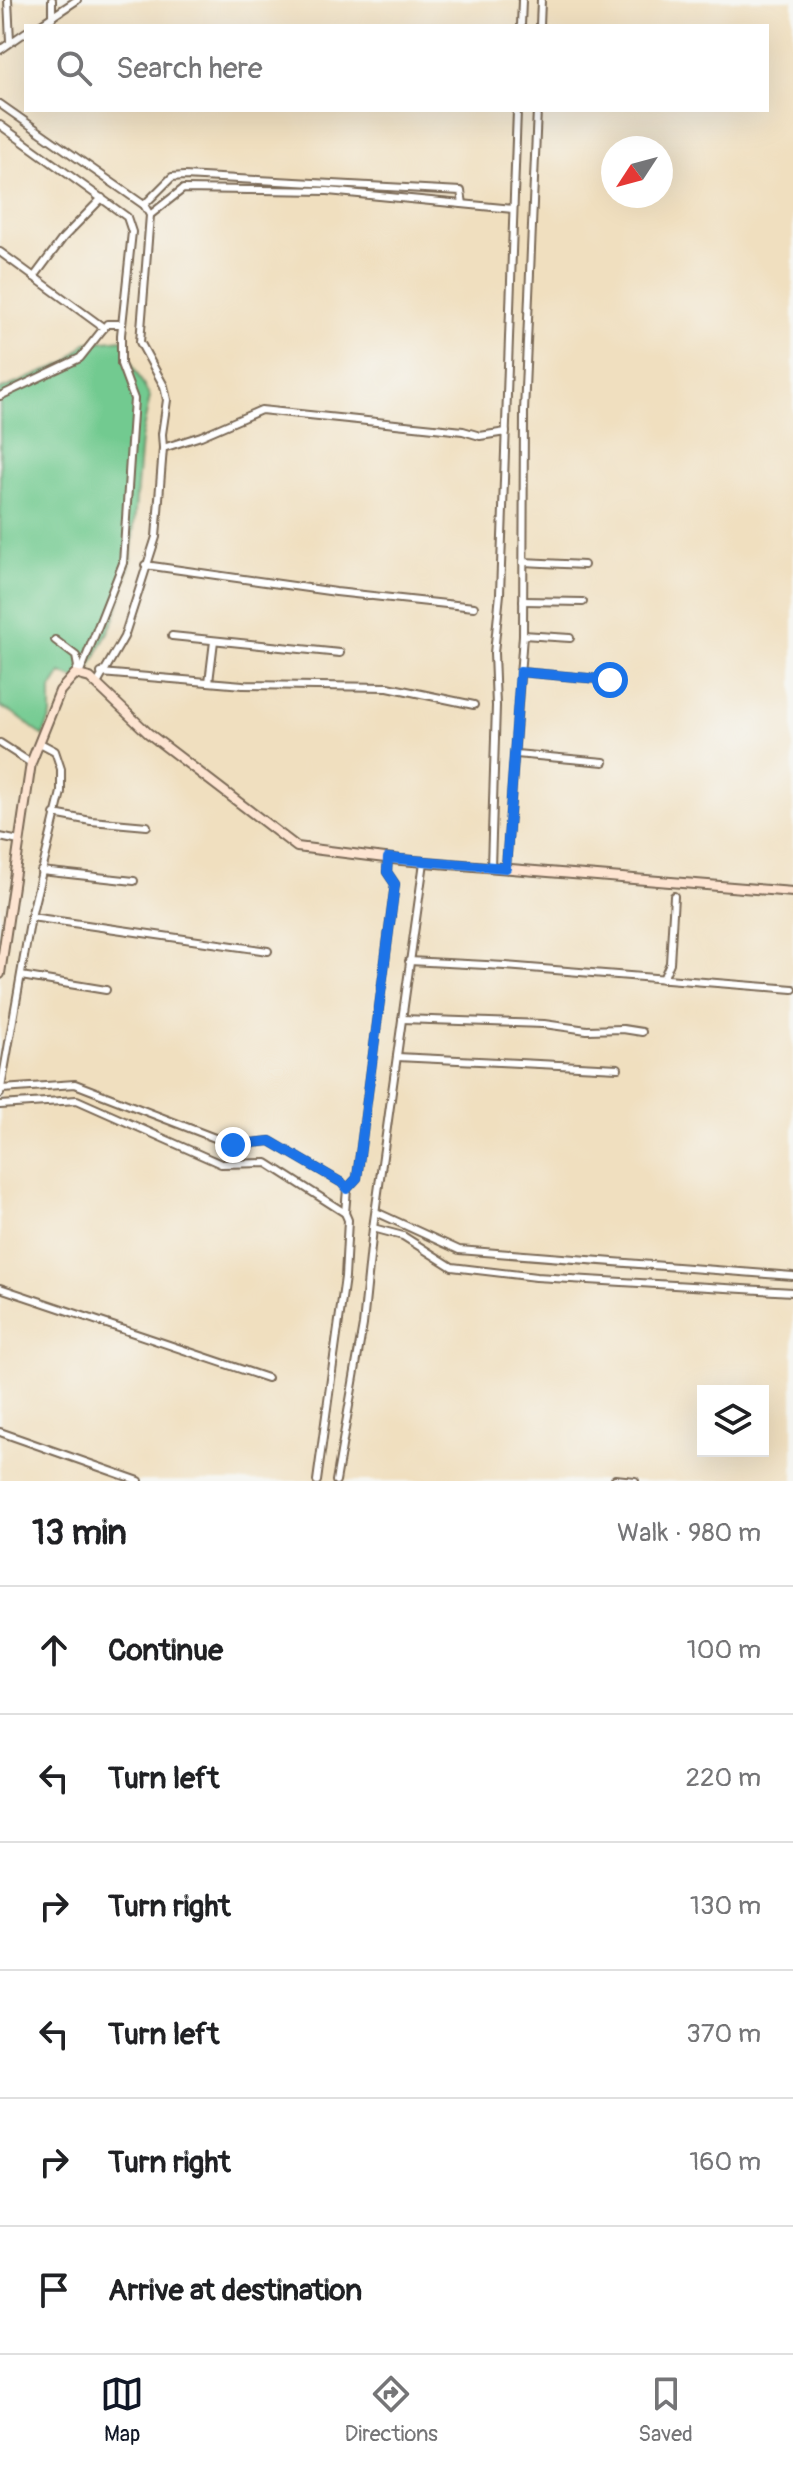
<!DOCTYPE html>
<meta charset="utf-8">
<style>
:root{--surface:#fff;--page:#f6f6f6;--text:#202124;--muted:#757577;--line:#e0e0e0;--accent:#111827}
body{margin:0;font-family:Pangolin,sans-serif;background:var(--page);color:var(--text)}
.controls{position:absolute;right:24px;bottom:24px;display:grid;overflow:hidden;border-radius:0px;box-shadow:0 8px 32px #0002}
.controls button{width:72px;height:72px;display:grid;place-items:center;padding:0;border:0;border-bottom:2px solid var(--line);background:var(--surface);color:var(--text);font:40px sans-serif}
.compass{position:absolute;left:601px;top:136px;width:72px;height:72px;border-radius:50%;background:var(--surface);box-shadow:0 8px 32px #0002;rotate:234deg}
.stop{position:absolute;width:24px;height:24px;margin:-18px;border:6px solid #1a73e8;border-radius:50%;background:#fff}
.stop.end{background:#1a73e8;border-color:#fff;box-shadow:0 2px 8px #0008}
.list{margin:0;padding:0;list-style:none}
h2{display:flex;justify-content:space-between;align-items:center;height:104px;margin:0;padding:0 32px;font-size:34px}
h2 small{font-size:26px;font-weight:400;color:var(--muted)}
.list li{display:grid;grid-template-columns:52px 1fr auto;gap:24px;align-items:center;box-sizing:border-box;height:128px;padding:0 32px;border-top:2px solid var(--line)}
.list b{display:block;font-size:30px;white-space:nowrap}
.list em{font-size:26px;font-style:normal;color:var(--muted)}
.icon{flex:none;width:44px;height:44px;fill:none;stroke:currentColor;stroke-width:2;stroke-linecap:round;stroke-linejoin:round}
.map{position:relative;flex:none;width:793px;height:1481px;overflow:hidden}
.search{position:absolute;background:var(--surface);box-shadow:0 8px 32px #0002;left:24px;right:24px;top:24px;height:88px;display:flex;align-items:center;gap:20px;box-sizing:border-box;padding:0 28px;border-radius:0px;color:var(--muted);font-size:30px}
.sheet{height:872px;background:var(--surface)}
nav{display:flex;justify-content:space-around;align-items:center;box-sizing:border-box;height:112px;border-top:2px solid var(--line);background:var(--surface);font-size:22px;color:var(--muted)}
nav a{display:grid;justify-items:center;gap:4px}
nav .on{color:var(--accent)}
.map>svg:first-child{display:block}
.green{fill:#72ca90;stroke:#567a57;stroke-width:2}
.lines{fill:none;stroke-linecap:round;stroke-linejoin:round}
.street-casing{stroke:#7a6956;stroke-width:10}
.secondary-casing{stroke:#7a6956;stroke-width:12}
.street{stroke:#fff;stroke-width:6}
.secondary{stroke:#fde4d1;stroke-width:8}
.route{stroke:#1a73e8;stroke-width:10}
</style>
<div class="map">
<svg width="793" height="1481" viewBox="0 0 793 1481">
<rect width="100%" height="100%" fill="#f6f6f2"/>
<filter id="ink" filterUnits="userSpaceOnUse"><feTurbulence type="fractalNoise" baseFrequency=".0125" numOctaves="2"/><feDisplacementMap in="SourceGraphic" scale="16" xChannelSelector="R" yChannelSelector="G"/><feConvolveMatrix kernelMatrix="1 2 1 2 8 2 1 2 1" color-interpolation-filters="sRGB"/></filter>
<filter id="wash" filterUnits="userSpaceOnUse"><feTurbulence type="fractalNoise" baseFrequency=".006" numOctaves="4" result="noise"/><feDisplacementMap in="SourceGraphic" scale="32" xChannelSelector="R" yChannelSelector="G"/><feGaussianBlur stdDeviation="1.8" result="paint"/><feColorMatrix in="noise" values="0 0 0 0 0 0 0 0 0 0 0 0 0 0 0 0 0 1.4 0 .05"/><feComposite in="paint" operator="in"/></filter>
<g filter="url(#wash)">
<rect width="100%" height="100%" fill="#f0dfbf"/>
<!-- green -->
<polygon class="green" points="122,339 133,366 150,397 141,439 131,560 115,618 83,682 61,673 51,689 51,716 43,736 12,712 0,707 0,390 66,363 86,343"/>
</g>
<g filter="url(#ink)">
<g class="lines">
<defs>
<g id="street">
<polyline points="8,0 10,41"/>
<polyline points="52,0 52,18"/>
<polyline points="38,26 77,0"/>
<polyline points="521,26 522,0"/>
<polyline points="540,26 541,0"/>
<polyline points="0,50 26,32"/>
<polyline points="0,104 144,205 150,215 140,342 164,386 167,400 162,434 163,448"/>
<polyline points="0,125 127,217 132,232 121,335 121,364 134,399 123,563 79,675"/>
<polyline points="144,205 172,177 184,176 461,191 463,204"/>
<polyline points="150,215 183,189 328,191 513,209"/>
<polyline points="0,252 104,328"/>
<polyline points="34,277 63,238 102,198"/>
<polyline points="0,396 80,358 107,324 122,324"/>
<polyline points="523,562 584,565"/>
<polyline points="145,565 336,592 474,607"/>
<polyline points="523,601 583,602"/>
<polyline points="523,635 570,638"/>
<polyline points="172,636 340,653"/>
<polyline points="55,640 76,656 78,667 75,674"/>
<polyline points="520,672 610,680"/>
<polyline points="101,673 243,685 388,687 474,705"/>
<polyline points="209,682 214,641"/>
<polyline points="97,684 124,637 156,537 163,448 201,436 261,410 463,431 480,436 506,432"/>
<polyline points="0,743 31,763"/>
<polyline points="516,754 604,762"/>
<polyline points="54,814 91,821 147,826"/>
<polyline points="0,837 19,841"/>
<polyline points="491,867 496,706 494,653 500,594 517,110"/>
<polyline points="506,868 523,635 524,412 537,110"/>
<polyline points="41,871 134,881"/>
<polyline points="31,917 268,951"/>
<polyline points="409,961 505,966 793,989"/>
<polyline points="21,976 106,990"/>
<polyline points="663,979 670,963 674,896"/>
<polyline points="402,1019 544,1024 587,1030 623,1029 642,1032"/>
<polyline points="397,1057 618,1068"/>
<polyline points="2,1089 75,1084 233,1145 270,1141 342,1183 347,1189 345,1213 348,1220 345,1277 317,1481"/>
<polyline points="0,1094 31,917 61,792 61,769 55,751 40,743"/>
<polyline points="0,1105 77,1100 221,1164 267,1163 345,1213"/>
<polyline points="347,1189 357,1178 395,884 387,872 388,858"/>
<polyline points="376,1212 459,1250 793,1276"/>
<polyline points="373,1228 403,1236 452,1267 536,1277 793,1292"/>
<polyline points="0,1288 267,1378"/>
<polyline points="0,1432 139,1481"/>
<polyline points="615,1479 635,1481"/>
<polyline points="336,1481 363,1325 373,1228 424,862"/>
</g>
<polyline id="secondary" points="0,974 31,763 60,691 75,674 90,678 148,733 297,847 401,860 793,892"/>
</defs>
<!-- street casing -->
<use href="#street" class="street-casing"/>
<!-- secondary casing -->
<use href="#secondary" class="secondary-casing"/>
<!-- street -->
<use href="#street" class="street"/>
<!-- secondary -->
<use href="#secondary" class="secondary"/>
</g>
</g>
<g class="lines" filter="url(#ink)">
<!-- route -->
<polyline class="route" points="233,1145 270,1141 342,1183 347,1189 357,1178 395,884 387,872 388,858 506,868 520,672 610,680"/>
</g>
</svg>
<div class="controls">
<button><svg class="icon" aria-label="layers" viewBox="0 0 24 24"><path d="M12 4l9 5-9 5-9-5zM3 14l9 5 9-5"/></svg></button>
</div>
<svg class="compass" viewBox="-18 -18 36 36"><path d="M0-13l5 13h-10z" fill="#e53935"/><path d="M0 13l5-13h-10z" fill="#757577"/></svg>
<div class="stop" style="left:610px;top:680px"></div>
<div class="stop end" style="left:233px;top:1145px"></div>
<div class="search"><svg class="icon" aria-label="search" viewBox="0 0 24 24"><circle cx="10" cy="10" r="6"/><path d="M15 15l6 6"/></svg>Search here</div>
</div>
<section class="sheet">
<h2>13 min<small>Walk · 980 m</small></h2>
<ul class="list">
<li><svg class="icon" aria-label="ahead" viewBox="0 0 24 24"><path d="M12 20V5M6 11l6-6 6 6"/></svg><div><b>Continue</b></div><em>100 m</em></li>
<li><svg class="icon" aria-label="left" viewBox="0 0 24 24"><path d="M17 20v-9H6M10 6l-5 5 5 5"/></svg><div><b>Turn left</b></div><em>220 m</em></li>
<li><svg class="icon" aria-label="right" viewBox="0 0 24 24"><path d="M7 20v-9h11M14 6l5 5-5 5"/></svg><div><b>Turn right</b></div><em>130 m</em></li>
<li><svg class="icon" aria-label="left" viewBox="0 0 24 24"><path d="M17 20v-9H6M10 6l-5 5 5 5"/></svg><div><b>Turn left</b></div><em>370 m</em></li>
<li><svg class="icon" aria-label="right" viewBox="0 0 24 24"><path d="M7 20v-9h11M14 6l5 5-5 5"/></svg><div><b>Turn right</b></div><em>160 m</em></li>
<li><svg class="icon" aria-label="arrive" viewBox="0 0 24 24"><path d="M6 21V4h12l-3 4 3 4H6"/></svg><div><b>Arrive at destination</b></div></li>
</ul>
</section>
<nav>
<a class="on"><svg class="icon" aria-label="map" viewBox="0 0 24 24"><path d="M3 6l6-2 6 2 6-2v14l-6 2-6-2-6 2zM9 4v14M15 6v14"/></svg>Map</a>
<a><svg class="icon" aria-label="directions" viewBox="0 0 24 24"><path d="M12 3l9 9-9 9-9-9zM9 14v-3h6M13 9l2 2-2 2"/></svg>Directions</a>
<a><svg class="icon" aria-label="saved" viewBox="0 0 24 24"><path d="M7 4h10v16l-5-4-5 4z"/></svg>Saved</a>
</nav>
